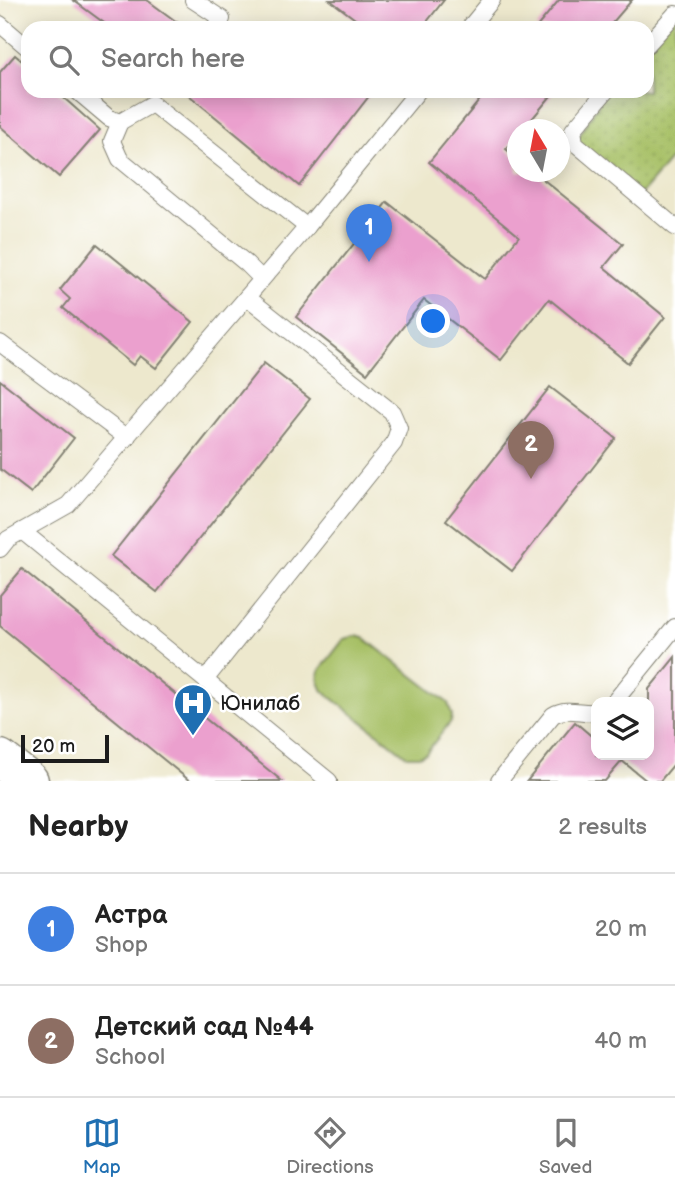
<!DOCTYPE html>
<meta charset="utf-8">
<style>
:root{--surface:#fff;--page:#f6f6f6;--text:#222;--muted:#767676;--line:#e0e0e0;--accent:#1f6fb2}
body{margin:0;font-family:"Balsamiq Sans",sans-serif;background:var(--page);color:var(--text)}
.controls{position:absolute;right:21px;bottom:21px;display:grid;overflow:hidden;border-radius:14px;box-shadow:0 4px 18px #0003}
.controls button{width:63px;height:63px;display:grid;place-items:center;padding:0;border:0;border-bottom:2px solid var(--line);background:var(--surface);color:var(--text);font:35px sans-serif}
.compass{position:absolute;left:507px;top:119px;width:63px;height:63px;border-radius:50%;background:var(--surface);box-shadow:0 4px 18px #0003;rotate:350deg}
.scale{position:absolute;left:21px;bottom:18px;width:88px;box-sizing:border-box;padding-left:7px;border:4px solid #1c1c1c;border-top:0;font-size:19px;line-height:24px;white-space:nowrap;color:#1c1c1c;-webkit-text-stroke:5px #fff;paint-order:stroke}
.you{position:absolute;left:434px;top:322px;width:24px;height:24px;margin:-18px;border:5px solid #fff;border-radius:50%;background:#1a73e8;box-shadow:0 0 0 10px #1a73e833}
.badge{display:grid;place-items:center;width:46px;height:46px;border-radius:50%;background:var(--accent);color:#fff;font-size:23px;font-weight:700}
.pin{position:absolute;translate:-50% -58px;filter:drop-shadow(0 2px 4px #0008)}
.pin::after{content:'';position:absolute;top:37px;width:24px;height:21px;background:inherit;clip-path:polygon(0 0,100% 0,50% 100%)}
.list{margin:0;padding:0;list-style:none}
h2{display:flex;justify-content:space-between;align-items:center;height:91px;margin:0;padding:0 28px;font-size:30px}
h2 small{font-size:23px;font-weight:400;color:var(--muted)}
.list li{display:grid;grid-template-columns:46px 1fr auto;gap:21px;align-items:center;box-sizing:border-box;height:112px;padding:0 28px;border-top:2px solid var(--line)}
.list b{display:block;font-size:26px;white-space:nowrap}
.list p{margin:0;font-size:23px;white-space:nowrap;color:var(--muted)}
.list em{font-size:23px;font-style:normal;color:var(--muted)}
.icon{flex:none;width:38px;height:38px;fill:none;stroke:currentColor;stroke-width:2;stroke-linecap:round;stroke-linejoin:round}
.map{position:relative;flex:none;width:675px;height:781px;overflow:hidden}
.search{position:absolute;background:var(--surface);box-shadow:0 4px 18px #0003;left:21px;right:21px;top:21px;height:77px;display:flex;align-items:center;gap:18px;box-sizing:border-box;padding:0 24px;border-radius:21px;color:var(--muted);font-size:26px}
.sheet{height:315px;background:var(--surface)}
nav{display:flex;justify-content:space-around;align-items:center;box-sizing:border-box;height:98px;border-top:2px solid var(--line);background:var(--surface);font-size:19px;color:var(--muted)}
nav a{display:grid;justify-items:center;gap:4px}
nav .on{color:var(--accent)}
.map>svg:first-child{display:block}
.grass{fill:#a6bf64;stroke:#616e40;stroke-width:2}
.park{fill:url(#park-dots);stroke:#616e40;stroke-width:2}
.building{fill:#eba0ce}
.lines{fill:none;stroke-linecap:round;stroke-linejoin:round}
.lane-casing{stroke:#848274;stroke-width:18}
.secondary-casing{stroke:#848274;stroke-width:41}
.lane{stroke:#fff;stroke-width:16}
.secondary{stroke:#fff;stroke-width:38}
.labels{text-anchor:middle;stroke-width:5;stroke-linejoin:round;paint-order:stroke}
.poi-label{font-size:21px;fill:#1c1c1c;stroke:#fff;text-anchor:start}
</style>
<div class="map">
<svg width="675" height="781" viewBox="0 0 675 781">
<defs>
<pattern id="park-dots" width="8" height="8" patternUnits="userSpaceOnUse" patternTransform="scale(1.75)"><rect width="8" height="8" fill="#a6bf64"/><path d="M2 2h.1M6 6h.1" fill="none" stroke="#8ea456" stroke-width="1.8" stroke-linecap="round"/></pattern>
</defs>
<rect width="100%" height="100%" fill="#fff"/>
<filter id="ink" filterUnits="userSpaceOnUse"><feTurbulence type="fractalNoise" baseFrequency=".0143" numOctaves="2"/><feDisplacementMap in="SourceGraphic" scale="14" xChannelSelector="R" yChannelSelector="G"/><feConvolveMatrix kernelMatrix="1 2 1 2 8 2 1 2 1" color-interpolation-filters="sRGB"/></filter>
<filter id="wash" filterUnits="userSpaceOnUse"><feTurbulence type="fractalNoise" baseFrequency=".00686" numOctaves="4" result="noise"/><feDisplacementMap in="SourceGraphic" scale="28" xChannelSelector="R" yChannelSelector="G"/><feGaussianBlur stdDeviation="1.57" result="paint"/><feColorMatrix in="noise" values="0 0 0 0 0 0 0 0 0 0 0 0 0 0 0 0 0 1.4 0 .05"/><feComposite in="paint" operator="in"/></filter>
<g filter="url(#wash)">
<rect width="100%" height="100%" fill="#ede8cd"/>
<!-- grass -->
<path class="grass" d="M356 636 364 638 448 703 452 715 451 721 426 753 419 756H407L323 691C319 683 317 679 320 670L344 639Z"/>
<!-- park -->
<polygon class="park" points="675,14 675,154 639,196 575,143 606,91 647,91 647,45"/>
<g id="blocks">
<!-- building -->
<g class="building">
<polygon points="73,0 147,0 185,28 111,28"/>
<polygon points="330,0 444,0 422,28 367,28"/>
<polygon points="559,0 632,0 608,28 536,28"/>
<polygon points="15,55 28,66 28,91 56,91 100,130 59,177 0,126 0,72"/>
<polygon points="184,91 373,91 299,186"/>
<polygon points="487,91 555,91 523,130 517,130 517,136 506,149 517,158 517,172 534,172 623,244 604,267 665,317 628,363 549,299 501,360 424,300 367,373 296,317 387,202 485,279 519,236 429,162"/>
<polygon points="97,244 193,322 156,368 140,356 133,365 63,308 70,299 60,290"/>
<polygon points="264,363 310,399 157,592 111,556"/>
<polygon points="0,380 74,438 31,493 0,469"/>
<polygon points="550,387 616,438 512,571 446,520"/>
<polygon points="22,569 50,592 282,781 190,781 0,626 0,595"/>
<polygon points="675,657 675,763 660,781 647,781 622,761 605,781 527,781 575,722 596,740 596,755 649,755 649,689"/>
</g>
</g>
</g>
<g filter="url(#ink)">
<use href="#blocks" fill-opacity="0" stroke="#848274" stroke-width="2"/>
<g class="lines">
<defs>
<g id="lane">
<polyline points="193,0 222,19 214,28"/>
<polyline points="0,24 28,48"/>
<polyline points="469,28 492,0"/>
<polyline points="647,45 675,14"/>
<polyline points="77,91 109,118 120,122 152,104 307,227"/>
<polyline points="606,91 573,130 575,143 675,227"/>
<polyline points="120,122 112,141 120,159 247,264 262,279"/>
<polyline points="0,343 127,438"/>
<polyline points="22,531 329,781"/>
<polyline points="0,549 8,539 68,505 307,227 418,91"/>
<polyline points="205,680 394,443 399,428 392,412 247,297"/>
<polyline points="614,702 675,627"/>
<path d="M499 781 553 715C568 706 581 714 596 712"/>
</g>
<polyline id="secondary" points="0,759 29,781"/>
</defs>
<!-- lane casing -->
<use href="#lane" class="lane-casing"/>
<!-- secondary casing -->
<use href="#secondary" class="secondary-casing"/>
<!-- lane -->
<use href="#lane" class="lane"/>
<!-- secondary -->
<use href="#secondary" class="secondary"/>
</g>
</g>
<!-- icons -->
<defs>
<symbol id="hospital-pin" viewBox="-11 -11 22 30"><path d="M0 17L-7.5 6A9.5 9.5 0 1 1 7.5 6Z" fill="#1f6fb2" stroke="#fff"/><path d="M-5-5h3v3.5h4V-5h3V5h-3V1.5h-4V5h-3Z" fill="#fff"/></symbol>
</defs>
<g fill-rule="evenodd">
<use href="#hospital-pin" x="171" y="681" width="44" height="60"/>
</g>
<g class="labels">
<!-- poi labels -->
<g class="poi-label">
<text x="220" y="710">Юнилаб</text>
</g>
</g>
</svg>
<div class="controls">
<button><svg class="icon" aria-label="layers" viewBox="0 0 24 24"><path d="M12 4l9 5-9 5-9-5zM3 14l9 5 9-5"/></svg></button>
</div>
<svg class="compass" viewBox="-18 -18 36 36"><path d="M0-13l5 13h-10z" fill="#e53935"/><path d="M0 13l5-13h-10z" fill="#767676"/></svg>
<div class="scale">20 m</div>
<div class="you"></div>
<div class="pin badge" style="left:369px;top:262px;background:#3f7fe0">1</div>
<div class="pin badge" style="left:531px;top:479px;background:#8d6e63">2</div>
<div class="search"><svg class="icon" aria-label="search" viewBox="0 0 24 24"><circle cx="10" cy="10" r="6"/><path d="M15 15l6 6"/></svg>Search here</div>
</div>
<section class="sheet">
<h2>Nearby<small>2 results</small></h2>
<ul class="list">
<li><span class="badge" style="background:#3f7fe0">1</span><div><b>Астра</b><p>Shop</p></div><em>20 m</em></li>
<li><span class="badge" style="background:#8d6e63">2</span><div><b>Детский сад №44</b><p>School</p></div><em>40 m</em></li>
</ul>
</section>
<nav>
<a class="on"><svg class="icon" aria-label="map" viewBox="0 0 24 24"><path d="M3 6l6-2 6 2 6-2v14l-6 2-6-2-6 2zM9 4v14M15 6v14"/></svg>Map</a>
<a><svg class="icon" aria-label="directions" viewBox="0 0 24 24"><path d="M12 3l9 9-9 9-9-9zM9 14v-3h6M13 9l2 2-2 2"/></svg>Directions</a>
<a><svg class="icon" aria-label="saved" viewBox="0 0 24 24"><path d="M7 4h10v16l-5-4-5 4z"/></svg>Saved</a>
</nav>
